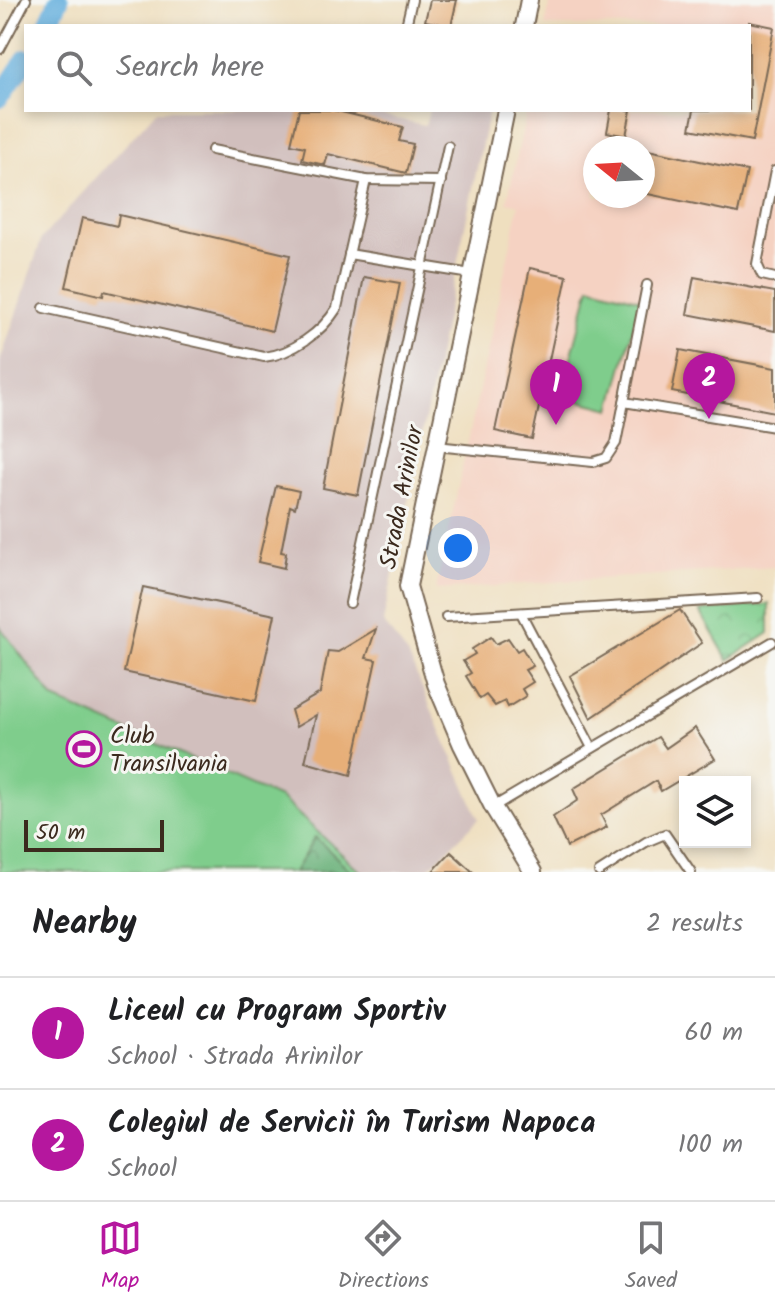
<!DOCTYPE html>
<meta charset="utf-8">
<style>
:root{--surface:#fff;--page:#f6f6f6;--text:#202124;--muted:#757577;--line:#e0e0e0;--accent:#b5179e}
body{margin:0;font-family:Kalam,sans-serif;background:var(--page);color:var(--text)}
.controls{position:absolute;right:24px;bottom:24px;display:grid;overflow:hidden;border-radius:0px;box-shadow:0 4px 12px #0003}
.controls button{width:72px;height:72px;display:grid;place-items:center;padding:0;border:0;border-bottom:2px solid var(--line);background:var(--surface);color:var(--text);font:40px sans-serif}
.compass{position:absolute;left:583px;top:136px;width:72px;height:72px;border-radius:50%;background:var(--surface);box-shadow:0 4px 12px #0003;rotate:288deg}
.scale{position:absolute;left:24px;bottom:20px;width:140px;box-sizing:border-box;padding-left:8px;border:4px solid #3b2a1e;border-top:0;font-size:22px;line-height:28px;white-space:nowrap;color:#3b2a1e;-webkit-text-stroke:6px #f6f6f2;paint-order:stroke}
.you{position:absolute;left:458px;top:548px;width:28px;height:28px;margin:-20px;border:6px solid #fff;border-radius:50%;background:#1a73e8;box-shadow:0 0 0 12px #1a73e833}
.badge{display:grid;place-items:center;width:52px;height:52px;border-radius:50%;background:var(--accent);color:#fff;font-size:26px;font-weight:700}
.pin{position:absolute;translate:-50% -66px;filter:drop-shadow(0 2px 4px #0008)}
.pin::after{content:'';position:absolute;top:42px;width:28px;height:24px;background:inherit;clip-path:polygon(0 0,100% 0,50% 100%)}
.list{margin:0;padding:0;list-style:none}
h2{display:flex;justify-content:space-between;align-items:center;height:104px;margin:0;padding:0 32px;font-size:34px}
h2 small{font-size:26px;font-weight:400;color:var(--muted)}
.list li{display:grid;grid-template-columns:52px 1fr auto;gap:24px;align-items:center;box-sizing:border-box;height:112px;padding:0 32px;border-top:2px solid var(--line)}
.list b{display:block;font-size:30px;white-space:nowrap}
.list p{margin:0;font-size:26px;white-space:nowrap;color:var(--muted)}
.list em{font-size:26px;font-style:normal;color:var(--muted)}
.icon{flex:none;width:44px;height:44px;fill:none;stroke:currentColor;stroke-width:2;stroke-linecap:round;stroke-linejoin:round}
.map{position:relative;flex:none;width:775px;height:872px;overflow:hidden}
.search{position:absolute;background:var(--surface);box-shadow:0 4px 12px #0003;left:24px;right:24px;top:24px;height:88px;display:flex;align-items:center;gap:20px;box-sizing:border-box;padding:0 28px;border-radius:0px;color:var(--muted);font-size:30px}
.sheet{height:328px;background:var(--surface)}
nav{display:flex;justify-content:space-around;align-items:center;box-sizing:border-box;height:112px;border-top:2px solid var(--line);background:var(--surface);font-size:22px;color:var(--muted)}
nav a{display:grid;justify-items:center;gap:4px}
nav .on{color:var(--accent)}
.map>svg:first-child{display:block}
.built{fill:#f5d2c2;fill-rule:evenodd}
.industrial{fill:#d1bfbd}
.green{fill:#7fcd8c;stroke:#5d7c55;stroke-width:2}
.forest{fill:url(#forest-crowns);stroke:#516d4b;stroke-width:2}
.park{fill:url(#park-crowns);stroke:#5d7c55;stroke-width:2}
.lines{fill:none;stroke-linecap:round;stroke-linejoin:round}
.canal{stroke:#66b0de;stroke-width:20}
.building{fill:#e7af78}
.service-casing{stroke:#7a6956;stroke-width:12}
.minor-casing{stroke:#7a6956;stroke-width:20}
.service{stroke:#fff;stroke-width:8}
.minor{stroke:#fff;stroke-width:16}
.labels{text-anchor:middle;stroke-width:6;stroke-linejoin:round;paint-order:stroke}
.street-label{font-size:24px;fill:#3b2a1e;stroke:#f6f6f2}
.poi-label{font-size:24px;fill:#3b2a1e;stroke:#f6f6f2;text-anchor:start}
</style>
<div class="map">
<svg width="775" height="872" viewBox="0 0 775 872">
<defs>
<pattern id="forest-crowns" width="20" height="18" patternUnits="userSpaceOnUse" patternTransform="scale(2)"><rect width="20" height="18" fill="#67b078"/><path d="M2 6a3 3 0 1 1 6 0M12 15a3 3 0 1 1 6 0" fill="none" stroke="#568f62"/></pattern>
<pattern id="park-crowns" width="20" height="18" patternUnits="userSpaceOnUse" patternTransform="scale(2)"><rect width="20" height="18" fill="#7fcd8c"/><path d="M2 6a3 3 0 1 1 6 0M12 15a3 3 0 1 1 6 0" fill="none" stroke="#6fb078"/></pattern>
</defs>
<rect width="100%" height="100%" fill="#f6f6f2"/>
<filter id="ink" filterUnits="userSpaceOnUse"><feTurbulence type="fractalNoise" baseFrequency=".0125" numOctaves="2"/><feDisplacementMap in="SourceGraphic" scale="16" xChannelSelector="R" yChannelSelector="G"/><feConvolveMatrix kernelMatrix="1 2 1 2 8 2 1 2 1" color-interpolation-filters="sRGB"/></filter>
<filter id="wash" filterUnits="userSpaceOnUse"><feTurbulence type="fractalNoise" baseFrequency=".006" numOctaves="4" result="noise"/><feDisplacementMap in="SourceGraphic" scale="32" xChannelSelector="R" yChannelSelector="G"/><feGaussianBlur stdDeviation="1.8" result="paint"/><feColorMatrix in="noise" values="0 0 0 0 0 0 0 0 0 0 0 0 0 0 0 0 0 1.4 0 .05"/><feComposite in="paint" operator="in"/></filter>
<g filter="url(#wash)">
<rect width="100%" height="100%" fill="#efdfbf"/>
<!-- built -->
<path class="built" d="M551 0H775V567L436 590 519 205 507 202 527 110H749V26H545ZM595 148H643V196H595Z"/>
<!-- industrial -->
<polygon class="industrial" points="157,110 356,110 425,125 429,110 489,110 383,622 408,655 479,819 425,872 361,872 282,799 54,699 0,627 0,361 42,238"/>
<!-- green -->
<g class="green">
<polygon points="590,286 641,300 611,409 561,396"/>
<polygon points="0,627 54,699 282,799 361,872 0,872"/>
</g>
<!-- forest -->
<polygon class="forest" points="315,837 352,872 294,872"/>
<!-- park -->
<polygon class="park" points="769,604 769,633 728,660 700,611"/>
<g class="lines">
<!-- canal -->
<g class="canal">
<polyline points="47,26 59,0"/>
<polyline points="0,98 26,59"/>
</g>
</g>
<g id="blocks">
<!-- building -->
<g class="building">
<polygon points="430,0 457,0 451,26 425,21"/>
<polygon points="749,22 774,27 752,141 690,129 694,110 749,110"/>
<polygon points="299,110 333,110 403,127 399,141 413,144 406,173 328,154 325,165 302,160 305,147 291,144"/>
<polygon points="611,110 631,110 626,136 607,132"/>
<polygon points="648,150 747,171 738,213 643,193"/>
<polygon points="119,215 290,255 272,331 104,291 103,296 66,287 82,218 117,226"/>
<polygon points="530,268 567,276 532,439 495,431"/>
<polygon points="364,277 400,283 358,495 323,488"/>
<polygon points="694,277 775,292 775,331 687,314"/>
<polygon points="680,350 775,368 775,412 672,392"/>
<polygon points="276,486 299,491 295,508 290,506 281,552 286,553 284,568 258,562"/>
<polygon points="143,587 275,615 256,701 124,672"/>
<polygon points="680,610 702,643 591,718 570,676"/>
<polygon points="376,629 366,658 376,660 351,775 305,762 316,715 296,727 291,710 320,693 328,651 338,652"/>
<polygon points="491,637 496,644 508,638 517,651 522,648 533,666 525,670 533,682 522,689 526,696 508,707 505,701 495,706 486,695 480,699 466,676 471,673 463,661 475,654 472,649"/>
<polygon points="695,728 715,759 661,791 656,781 601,815 607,827 567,847 553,817 578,800 573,789 658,737 666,748"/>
<polygon points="451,852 473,872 432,872"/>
</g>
</g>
</g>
<g filter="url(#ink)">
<use href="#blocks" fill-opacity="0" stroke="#7a6956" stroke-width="2"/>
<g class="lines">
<defs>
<g id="service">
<polyline points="406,26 412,0"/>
<polyline points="0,49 26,0"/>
<polyline points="212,150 366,180 441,181"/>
<polyline points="775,171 757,264 762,275 775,278"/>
<polyline points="349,254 471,274"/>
<path d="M44 308 264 357C292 354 322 332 337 308L366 180"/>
<polyline points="624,402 775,427"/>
<polyline points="436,446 593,462 606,458 616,443 647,285"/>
<polyline points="350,603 448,146"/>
<polyline points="521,613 592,748"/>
<polyline points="446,617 758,598"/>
<polyline points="493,807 772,642"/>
<polyline points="599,872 646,842 665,834 691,872"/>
</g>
<g id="minor">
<polyline points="524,26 529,0"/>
<polyline points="506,110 408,586 436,684 462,745 493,807 533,872"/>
</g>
</defs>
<!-- service casing -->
<use href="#service" class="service-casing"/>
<!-- minor casing -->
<use href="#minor" class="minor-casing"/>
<!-- service -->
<use href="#service" class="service"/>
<!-- minor -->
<use href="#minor" class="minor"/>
</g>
</g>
<!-- icons -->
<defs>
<symbol id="stadium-ring" viewBox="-11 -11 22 22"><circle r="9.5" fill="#f6f6f2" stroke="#b5179e" stroke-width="1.5"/><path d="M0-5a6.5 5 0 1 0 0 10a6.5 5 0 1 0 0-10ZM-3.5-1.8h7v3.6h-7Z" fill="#b5179e"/></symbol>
</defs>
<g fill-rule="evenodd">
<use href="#stadium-ring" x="64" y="729" width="40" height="40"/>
</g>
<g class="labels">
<!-- street labels -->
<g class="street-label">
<text transform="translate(401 497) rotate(-79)" y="8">Strada Arinilor</text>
</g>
<!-- poi labels -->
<g class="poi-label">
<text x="110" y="743">Club<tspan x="110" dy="28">Transilvania</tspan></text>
</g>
</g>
</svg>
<div class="controls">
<button><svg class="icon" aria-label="layers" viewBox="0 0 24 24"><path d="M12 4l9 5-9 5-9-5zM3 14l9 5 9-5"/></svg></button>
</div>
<svg class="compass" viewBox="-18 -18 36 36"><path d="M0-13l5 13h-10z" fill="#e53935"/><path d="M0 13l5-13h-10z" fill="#757577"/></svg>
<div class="scale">50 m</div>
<div class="you"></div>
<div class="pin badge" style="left:556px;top:425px">1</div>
<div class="pin badge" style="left:709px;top:419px">2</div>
<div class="search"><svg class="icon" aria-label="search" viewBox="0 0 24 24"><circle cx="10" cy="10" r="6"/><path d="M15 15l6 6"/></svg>Search here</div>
</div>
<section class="sheet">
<h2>Nearby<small>2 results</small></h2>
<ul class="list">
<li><span class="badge">1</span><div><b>Liceul cu Program Sportiv</b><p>School · Strada Arinilor</p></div><em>60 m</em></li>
<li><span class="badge">2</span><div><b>Colegiul de Servicii în Turism Napoca</b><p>School</p></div><em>100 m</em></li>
</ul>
</section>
<nav>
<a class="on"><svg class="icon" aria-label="map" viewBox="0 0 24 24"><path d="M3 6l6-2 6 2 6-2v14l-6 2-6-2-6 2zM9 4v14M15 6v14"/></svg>Map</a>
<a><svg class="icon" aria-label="directions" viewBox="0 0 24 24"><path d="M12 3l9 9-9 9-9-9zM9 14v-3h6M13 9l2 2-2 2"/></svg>Directions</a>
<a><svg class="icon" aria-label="saved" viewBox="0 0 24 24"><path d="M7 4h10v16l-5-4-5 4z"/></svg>Saved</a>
</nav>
